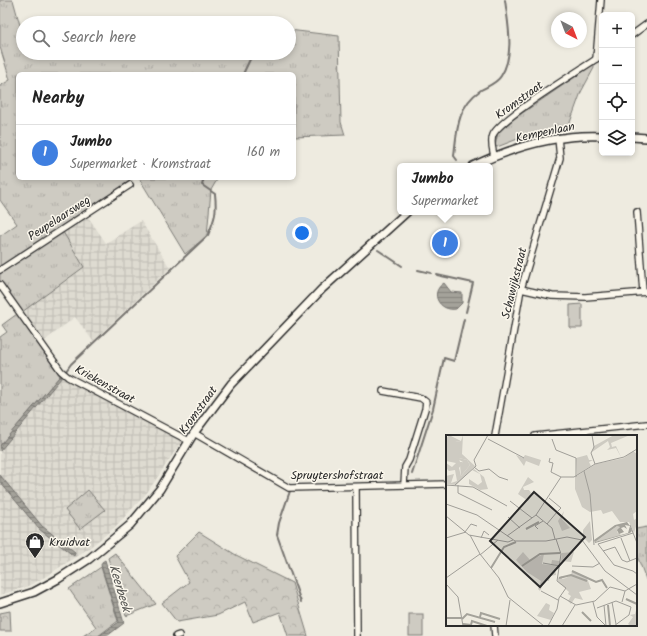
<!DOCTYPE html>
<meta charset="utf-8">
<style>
:root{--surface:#fff;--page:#f6f6f6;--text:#222;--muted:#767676;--line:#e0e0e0;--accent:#1a73e8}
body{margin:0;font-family:Kalam,sans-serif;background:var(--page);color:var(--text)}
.controls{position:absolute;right:12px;top:12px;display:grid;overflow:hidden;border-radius:6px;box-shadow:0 2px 6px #0003}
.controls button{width:36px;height:36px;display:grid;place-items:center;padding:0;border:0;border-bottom:1px solid var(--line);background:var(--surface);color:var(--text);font:20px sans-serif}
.compass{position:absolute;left:551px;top:12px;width:36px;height:36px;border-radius:50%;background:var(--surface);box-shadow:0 2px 6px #0003;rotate:138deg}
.you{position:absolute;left:302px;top:233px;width:14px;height:14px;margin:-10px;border:3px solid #fff;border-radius:50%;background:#1a73e8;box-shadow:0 0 0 6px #1a73e833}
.badge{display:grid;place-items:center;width:26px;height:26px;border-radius:50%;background:var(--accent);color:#fff;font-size:13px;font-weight:700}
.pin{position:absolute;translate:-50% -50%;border:2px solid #fff;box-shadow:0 1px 4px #0006}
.popup{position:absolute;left:397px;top:163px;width:96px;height:52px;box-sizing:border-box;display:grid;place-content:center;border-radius:6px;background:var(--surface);filter:drop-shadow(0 1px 3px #0005);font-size:13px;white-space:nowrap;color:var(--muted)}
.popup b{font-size:15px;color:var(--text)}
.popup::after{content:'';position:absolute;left:50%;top:100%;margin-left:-8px;border:8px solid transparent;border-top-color:var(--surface)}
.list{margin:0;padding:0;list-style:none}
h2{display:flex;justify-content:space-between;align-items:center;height:52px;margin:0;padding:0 16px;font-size:17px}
h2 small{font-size:13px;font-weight:400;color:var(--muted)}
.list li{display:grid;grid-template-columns:26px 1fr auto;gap:12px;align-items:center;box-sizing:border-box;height:56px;padding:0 16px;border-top:1px solid var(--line)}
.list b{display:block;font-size:15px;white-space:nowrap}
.list p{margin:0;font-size:13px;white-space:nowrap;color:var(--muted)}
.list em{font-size:13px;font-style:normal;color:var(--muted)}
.icon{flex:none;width:22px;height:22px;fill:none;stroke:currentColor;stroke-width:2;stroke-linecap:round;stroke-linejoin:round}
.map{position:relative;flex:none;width:647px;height:636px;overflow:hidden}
.search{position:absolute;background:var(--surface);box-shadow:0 2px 6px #0003;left:16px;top:16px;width:280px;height:44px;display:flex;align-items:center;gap:10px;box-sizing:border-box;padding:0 14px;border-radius:22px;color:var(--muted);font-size:15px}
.panel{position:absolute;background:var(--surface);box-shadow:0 2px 6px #0003;left:16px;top:72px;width:280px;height:108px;border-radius:6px}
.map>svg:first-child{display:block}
.industrial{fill:url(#industrial-grid)}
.grass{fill:url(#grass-tufts);stroke:#7c7b76}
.forest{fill:url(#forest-crowns);stroke:#7c7b76}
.garden{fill:#cecbc2;stroke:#7c7b76}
.water{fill:url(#water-rules);stroke:#74726e}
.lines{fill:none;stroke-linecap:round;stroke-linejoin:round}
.stream{stroke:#74726e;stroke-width:2}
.street-casing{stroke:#2b2b2b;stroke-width:8}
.secondary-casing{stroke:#2b2b2b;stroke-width:10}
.street{stroke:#fbf7ec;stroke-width:5.5}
.secondary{stroke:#fbf7ec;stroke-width:7}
.labels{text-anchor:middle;stroke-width:3;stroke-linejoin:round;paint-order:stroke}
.street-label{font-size:12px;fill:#2b2b2b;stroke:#fbf7ec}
.poi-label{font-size:12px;fill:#2b2b2b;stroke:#fbf7ec;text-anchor:start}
.water-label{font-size:13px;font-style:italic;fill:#555552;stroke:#fbf7ec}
.inset-river{fill:none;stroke:#a4a29a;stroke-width:2}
.inset-road{fill:none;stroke:#a09e98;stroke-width:1}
.view{fill:#2b2b2b;fill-opacity:0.15;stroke:#2b2b2b;stroke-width:2}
.inset-edge{fill:none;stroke:#2b2b2b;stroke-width:2}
</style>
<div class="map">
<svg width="647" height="636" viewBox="0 0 647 636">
<defs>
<pattern id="industrial-grid" width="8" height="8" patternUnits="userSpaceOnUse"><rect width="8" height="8" fill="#dedbd1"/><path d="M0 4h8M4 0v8" fill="none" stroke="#bfbcb4"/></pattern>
<pattern id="grass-tufts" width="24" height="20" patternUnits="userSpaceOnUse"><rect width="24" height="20" fill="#cecbc2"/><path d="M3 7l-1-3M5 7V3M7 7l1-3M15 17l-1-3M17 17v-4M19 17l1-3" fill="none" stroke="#b1aea7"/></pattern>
<pattern id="forest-crowns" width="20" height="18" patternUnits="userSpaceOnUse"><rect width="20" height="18" fill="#cecbc2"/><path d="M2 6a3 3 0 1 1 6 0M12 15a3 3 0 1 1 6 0" fill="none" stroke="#b1aea7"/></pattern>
<pattern id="water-rules" width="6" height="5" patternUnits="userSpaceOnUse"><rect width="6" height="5" fill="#a4a29a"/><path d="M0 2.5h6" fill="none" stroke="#86847e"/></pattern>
</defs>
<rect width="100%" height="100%" fill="#eeebe0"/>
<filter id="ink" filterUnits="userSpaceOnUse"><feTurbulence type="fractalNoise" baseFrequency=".025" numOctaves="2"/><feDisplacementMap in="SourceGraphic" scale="8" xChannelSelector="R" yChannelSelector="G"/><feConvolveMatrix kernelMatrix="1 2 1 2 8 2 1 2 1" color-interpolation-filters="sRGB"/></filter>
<g filter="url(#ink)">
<!-- industrial -->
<g class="industrial">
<polygon points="84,211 106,243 141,221 170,268 93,341 75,317 42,343 19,313 61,230 60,227"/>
<polygon points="62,377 182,441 146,494 114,528 89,548 45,577 26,587 0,595 0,451"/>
</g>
<!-- grass -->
<g class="grass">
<polygon points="0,0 13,0 23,36 23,53 289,53 289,30 339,36 341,122 345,135 294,137 294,74 18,74 18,178 134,178 60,227 84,267 22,312 0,281 0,236 17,224 0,200 0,86 10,80 0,47"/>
<polygon points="190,18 233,23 126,23"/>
<polygon points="594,64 594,68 581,92 568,128 528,135 497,147 495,146 498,133 515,118"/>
<polygon points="139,178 218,178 211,190 207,236 185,254"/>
<polygon points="17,314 60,376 0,446 0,337 7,332 2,325"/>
<polygon points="88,490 105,510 80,529 65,510"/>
<polygon points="647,527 647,582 636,553 636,529"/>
<polygon points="115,553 156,604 126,616 108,558"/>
<polygon points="101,567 118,621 98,636 83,636 96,627 69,589"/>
</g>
<!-- forest -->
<g class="forest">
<polygon points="199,532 236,555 292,583 308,636 288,636 280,612 253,622 245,602 218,615 177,622 162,603 189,582 175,556"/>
<polygon points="10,611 11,631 0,631 0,613"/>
</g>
<!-- garden -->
<g class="garden">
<polygon points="582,304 582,328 570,328 570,305"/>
<rect x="409" y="614" width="14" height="22"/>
</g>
<!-- water -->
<g class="water">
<path d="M444 283 451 292 462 293V303L456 309C440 312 428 293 444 283Z"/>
<polygon points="60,376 62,377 0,451 0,446 2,443"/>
<polygon points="0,475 42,526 75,552 74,556 39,529 0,482"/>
<polygon points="105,560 124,623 107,636 99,636 119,622 101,565 102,562"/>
</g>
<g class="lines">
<!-- stream -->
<g class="stream">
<polyline points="243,74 253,53"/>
<path d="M457 160 454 156C457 130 457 106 481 90 488 86 497 83 501 76 515 54 508 24 505 0"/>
<polyline points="378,250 402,266"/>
<polyline points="418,270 431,273"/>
<polyline points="437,275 473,283 466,312"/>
<path d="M66 371 71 364 208 235C215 218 217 212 215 194L202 185 204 178"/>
<polyline points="412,474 433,409 444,358 454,361 464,319"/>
<polyline points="290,491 279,523 277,535 301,602"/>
</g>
<defs>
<g id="street">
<polyline points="632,35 647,24"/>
<polyline points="596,59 601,0"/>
<path d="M494 156C493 150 490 142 493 135 500 118 582 69 602 55"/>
<polyline points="637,212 643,292"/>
<polyline points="0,270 130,185"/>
<polyline points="0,285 61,371 68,377 189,441"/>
<polyline points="521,289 552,296 585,297 647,292"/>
<polyline points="383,391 421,398 426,402 425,409 409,460 405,467 404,485"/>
<polyline points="194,433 289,488 447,484"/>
<polyline points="495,436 521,289 560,158 558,138"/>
<polyline points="535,436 647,424"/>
<polyline points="356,487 357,636"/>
<polyline points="494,625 495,636"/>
<polyline points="176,636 179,635"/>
</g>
<g id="secondary">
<polyline points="632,137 647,138"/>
<path d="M473 166C513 147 558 134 602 136"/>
<polyline points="0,603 34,592 58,579 89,559 130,525 160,489 194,433 231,384 322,289 407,212"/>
</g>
</defs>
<!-- street casing -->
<use href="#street" class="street-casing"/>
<!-- secondary casing -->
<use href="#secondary" class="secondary-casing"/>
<!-- street -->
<use href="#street" class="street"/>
<!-- secondary -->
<use href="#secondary" class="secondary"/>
</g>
</g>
<!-- icons -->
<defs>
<symbol id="shop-pin" viewBox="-11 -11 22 30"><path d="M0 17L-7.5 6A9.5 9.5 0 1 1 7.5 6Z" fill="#2b2b2b" stroke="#fbf7ec"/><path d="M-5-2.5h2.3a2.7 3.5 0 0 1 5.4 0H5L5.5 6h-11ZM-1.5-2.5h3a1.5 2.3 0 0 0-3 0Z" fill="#fff"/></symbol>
</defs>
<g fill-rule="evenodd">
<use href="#shop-pin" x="24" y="531" width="22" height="30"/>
</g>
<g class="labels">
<!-- street labels -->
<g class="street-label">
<text transform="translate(519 100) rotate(-36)" y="4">Kromstraat</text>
<text transform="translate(545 132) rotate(-12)" y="4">Kempenlaan</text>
<text transform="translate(59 218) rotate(-33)" y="4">Peupelaarsweg</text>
<text transform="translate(514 283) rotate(-76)" y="4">Schawijkstraat</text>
<text transform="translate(105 384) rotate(29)" y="4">Kriekenstraat</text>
<text transform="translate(198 410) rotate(-54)" y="4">Kromstraat</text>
<text x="337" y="479">Spruytershofstraat</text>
</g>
<!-- poi labels -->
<g class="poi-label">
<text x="49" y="546">Kruidvat</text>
</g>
<!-- water labels -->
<g class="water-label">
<text transform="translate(121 588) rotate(73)" y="5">Keerbeek</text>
</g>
</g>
<!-- overview -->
<g transform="translate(446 435)">
<rect width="191" height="191" fill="#eeebe0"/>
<path d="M9 6 16 7 13 23 21 25 24 30 15 41 14 30 17 27 8 22ZM141 20 143 25H147L143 27 145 31 131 40 130 23ZM82 42 88 47 77 52 78 55H83L85 58 82 66 72 59ZM77 117 84 125 98 119 96 129 105 130 106 125 114 126 113 134 109 133 110 140 104 141 103 146 99 145 94 156 92 154 95 146 81 137 70 125ZM128 117 125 127 115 126 116 118ZM126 136 141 143 145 154 133 157 137 165 129 163 125 169 122 166 125 161 122 159 123 157 112 147V143L116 141V144L120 143 125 140ZM100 168 104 170 103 175 108 178 105 185 91 181Z" fill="#cecbc2"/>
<path d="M3 0 15 6 17 0 16 19 29 31 10 50 0 49V41L8 39 5 48 11 46 9 35 3 36 0 33V28L6 32 10 28 0 26V4ZM9 6 15 7 12 23 9 21ZM13 23 21 25 24 30 15 41 13 33 17 27H14ZM168 0H184L165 8 166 12 170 11 175 22 170 13 161 15 164 12 162 6 146 17 148 11ZM187 16 191 19V76L187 79 188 85 191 83V88L188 98 183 87H174L166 76 157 79 155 75 144 77 136 72 129 54V42L150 29 178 23ZM70 20 77 23 79 20 95 25 93 31 80 26 78 31ZM28 34 38 42 42 54 34 55 23 49V44L32 50 36 47 34 39 26 35ZM118 76 116 84 124 93 116 96 112 86ZM171 91 174 92 171 97 175 100 149 107Z" fill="#cecbc2" fill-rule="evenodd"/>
<path d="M144 86 146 105 143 108 137 102V95ZM191 172V191H185L182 189 187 182 184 180 189 179Z" fill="#cecbc2"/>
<path d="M181 87 184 91 179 90 181 94 178 92 175 93 178 97 173 99 171 95 174 92 171 91 149 107 182 98 184 91 186 96 184 98 149 108 148 105 169 90Z" fill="#a4a29a"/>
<path class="inset-river" d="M80 94 93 87M76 131 94 119 114 118M45 133 58 112 70 107M126 136 150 147 156 145 161 153M113 143 125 140 141 146M180 164 191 169M162 170 164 191M136 177 145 186M34 182 35 178 54 184M0 183H15M16 184 21 179 49 187M17 189 25 190 26 186 41 191"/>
<path class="inset-road" d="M146 0 148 12 145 18 149 29M42 4 78 23M106 4 110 15 130 23V42M104 23 103 27 107 28 105 37 115 42H128L149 29 178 22 191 14M28 32 33 36 43 34 53 42 62 45M138 36 144 59 148 110M0 50 27 52 61 71M9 50 30 31 28 25 42 0M12 50V58L46 75M103 63 115 73 112 76M64 66 86 83M0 69 31 80 69 106H100L121 102 136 105 159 136 191 160M90 80 106 93 109 104M0 81 23 100 62 107 67 105M62 82 74 93M101 89 111 77M184 90 191 108M92 94 89 91 97 86M19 97 25 89 31 91M24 100 34 119 53 143 62 162 98 191M61 101 90 80 115 42M0 103 20 97M35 103 38 96 43 100M175 103 184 126M152 109 168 130 187 136 191 139M152 109 187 98M157 116 169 112 176 125 181 127 191 123M34 120 52 105M97 128 114 131M126 131 147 132 154 128M0 143 34 119M0 149 12 162 17 191M95 156 112 165M114 161 130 170 149 166 164 152 179 156M147 167 151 182 160 191M166 167 170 189M176 167 179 156 191 149M158 170 160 191M151 173 170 166 185 172 183 180 168 191M60 191 64 165M102 191 111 174 113 163 120 153 111 146 115 119 110 104M116 191 129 170"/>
<path class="view" d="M88 57 139 102 94 152 44 106Z"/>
<rect width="191" height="191" class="inset-edge"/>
</g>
</svg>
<div class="controls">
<button>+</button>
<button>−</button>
<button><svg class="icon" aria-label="locate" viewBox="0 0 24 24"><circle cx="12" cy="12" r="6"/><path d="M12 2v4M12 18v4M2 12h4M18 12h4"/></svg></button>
<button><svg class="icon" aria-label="layers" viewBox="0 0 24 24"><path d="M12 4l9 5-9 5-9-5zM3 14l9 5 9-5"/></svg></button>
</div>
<svg class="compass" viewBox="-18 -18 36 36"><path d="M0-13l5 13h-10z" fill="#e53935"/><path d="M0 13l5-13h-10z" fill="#767676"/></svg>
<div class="you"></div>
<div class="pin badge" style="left:445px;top:243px;background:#3f7fe0">1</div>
<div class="popup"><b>Jumbo</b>Supermarket</div>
<div class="search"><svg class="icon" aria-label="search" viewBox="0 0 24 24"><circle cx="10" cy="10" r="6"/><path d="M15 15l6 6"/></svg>Search here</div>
<section class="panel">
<h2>Nearby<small></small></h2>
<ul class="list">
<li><span class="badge" style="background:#3f7fe0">1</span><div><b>Jumbo</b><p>Supermarket · Kromstraat</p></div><em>160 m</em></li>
</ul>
</section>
</div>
